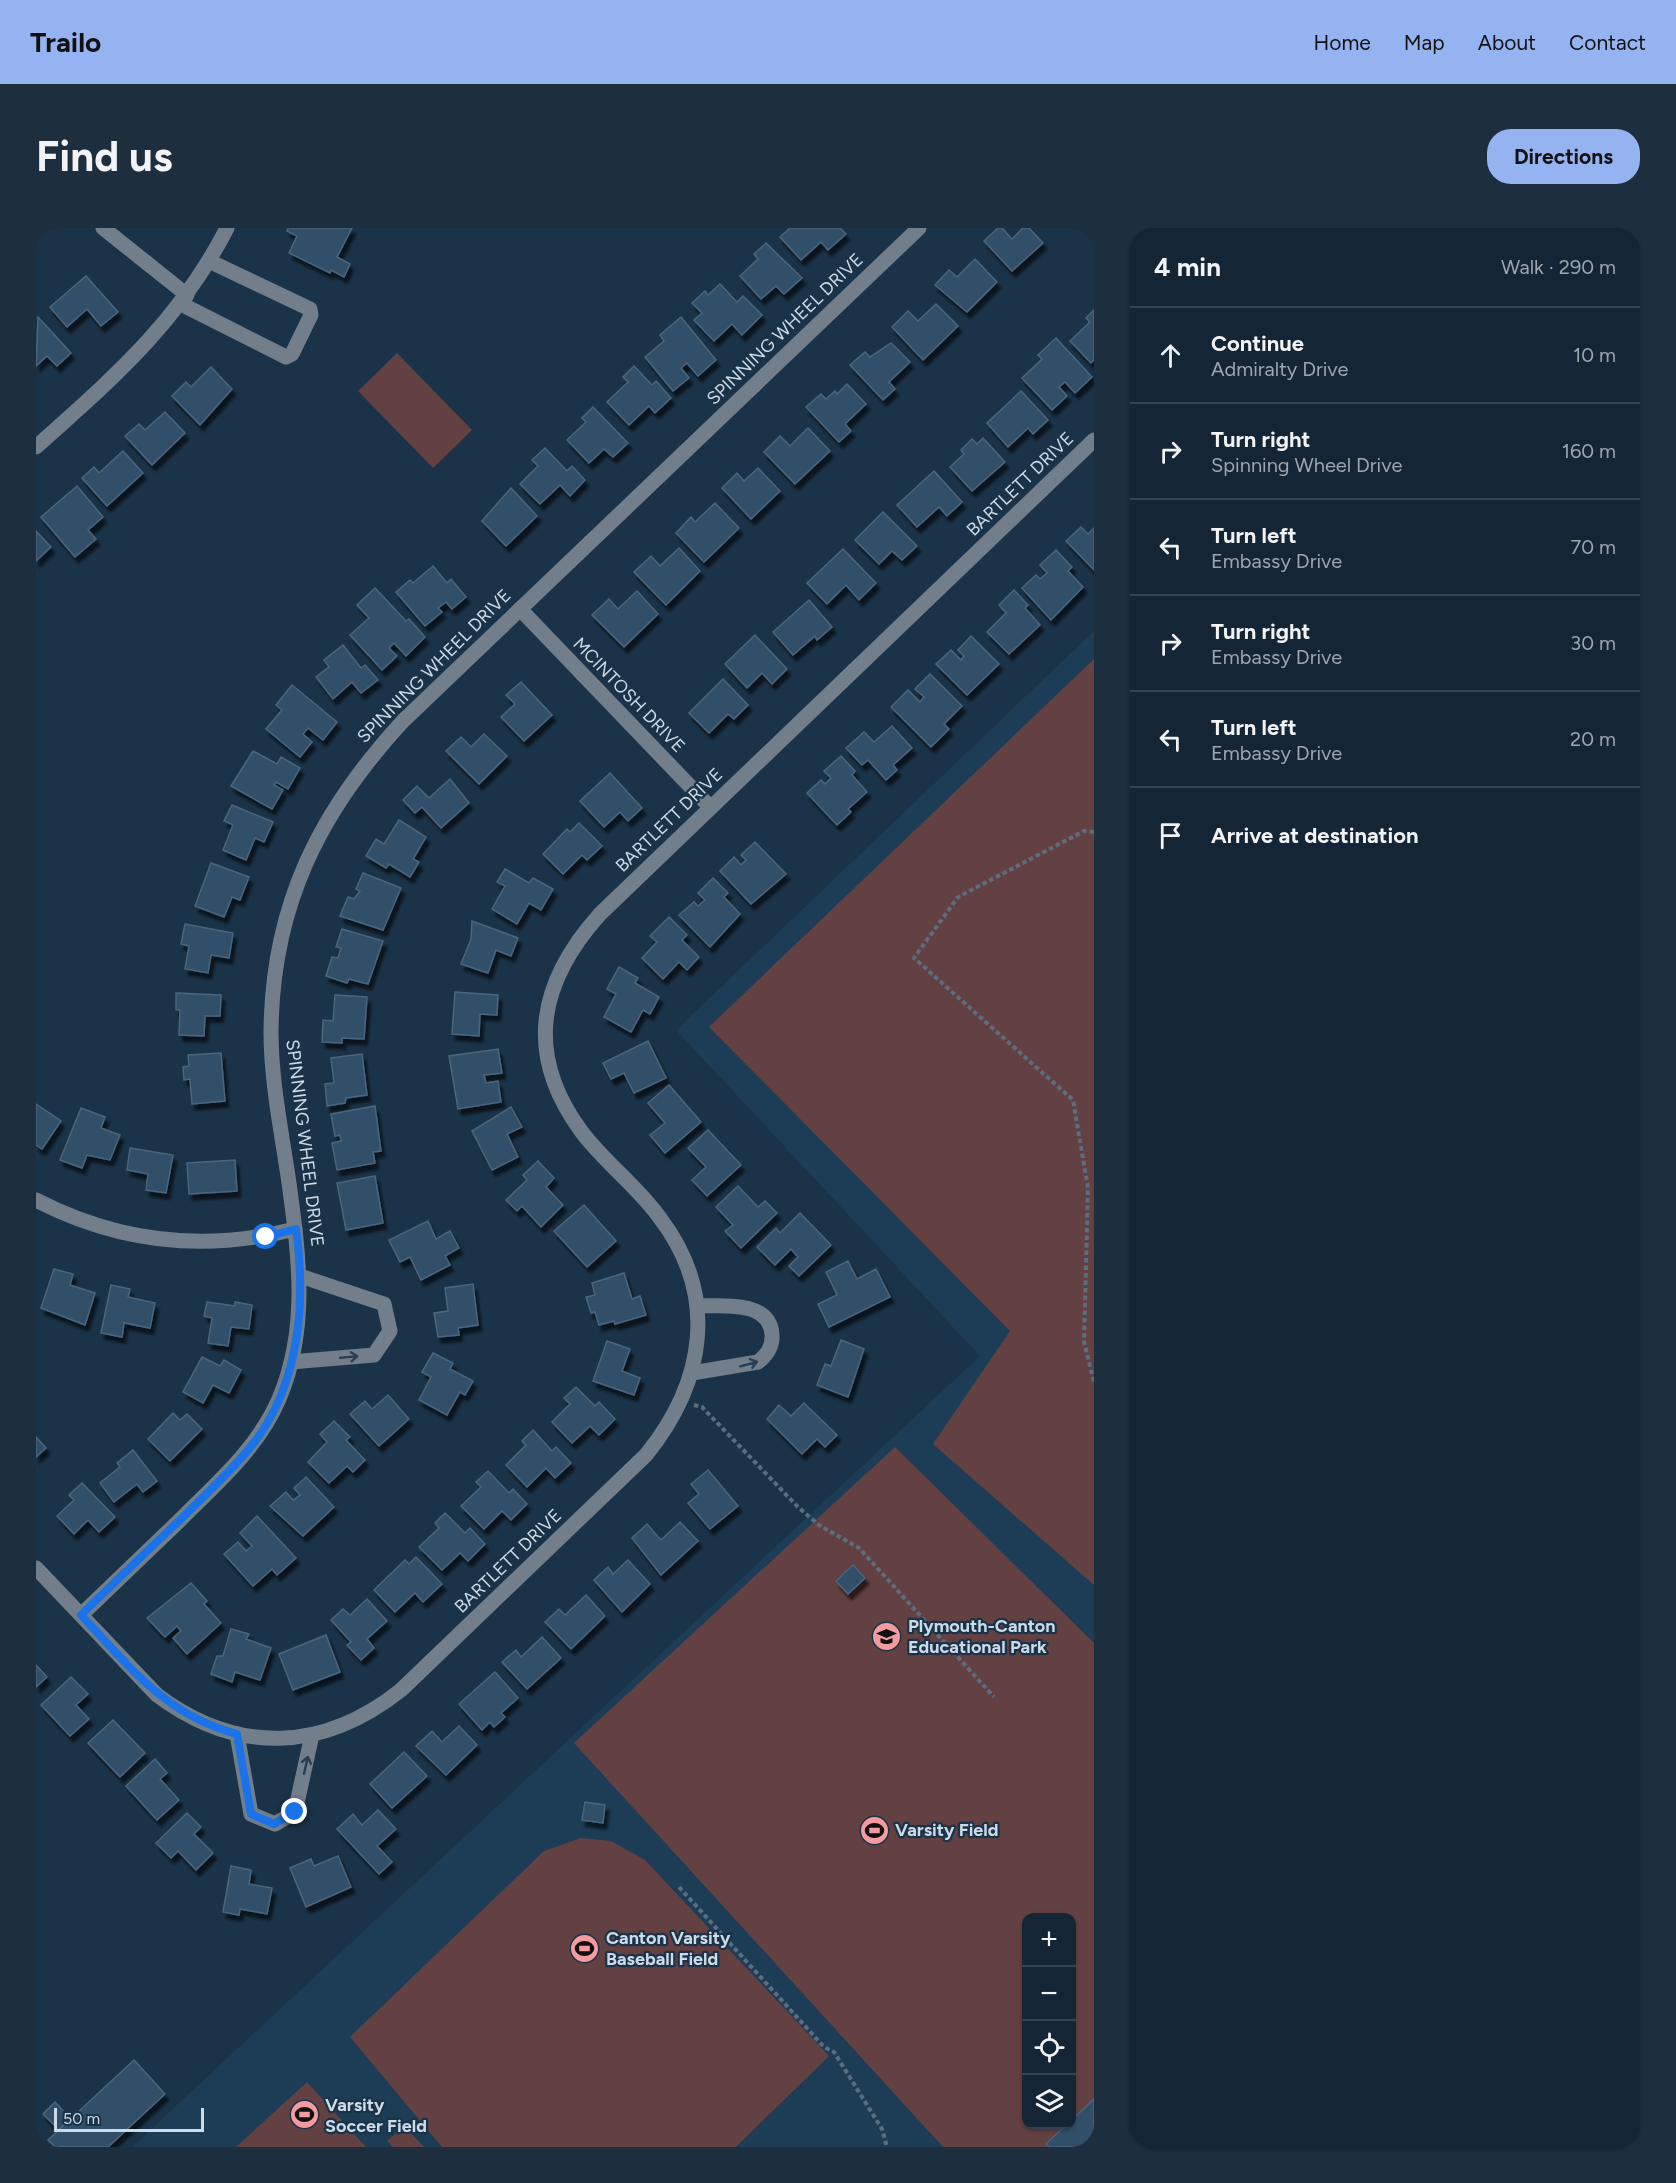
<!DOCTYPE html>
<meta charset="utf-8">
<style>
:root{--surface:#142636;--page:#1d2e3e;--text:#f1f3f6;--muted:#9da5ad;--line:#334351;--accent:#95b2f1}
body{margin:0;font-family:Figtree,sans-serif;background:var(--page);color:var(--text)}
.controls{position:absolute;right:18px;bottom:18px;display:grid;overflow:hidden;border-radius:12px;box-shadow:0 2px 4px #0004}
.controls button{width:54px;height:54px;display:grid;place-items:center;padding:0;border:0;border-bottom:2px solid var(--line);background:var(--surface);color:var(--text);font:30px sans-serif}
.scale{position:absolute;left:18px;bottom:15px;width:150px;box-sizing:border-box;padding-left:6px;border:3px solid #cddbe8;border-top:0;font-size:16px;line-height:21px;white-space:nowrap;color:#cddbe8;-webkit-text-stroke:4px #1b3348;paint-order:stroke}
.stop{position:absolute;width:18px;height:18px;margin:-14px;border:4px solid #1a73e8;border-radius:50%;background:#fff}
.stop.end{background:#1a73e8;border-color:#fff;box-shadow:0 2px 6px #0008}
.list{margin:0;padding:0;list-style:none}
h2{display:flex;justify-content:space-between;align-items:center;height:78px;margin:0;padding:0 24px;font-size:26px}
h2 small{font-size:20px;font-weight:400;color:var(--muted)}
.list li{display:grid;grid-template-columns:39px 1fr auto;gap:18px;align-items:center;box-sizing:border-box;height:96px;padding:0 24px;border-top:2px solid var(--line)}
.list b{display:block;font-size:22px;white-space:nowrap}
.list p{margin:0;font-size:20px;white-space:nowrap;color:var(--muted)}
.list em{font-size:20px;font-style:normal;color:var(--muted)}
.icon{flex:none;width:33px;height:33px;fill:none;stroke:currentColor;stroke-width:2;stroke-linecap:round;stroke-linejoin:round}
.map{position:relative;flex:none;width:1058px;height:1919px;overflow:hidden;border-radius:24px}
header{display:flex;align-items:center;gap:36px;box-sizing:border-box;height:84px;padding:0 30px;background:var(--accent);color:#111}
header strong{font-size:28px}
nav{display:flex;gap:33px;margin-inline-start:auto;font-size:21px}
.intro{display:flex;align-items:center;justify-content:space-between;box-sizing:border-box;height:144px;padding:0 36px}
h1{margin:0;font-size:42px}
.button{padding:15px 27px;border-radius:24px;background:var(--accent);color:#111;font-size:21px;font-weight:700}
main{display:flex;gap:36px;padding:0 36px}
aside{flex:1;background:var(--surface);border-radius:24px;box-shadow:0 2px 4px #0004}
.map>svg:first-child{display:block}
.built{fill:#1d3d56;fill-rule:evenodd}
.green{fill:#634042;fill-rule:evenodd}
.building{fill:#314f69;stroke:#4b657c;stroke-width:1.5;filter:url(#shadow)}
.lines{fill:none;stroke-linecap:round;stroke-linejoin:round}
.path{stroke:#5a6e80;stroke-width:4;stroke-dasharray:4.5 3;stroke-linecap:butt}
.minor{stroke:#727e89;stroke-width:15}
.oneway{stroke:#283e52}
.route{stroke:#1a73e8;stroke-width:8}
.labels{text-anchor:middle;stroke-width:4.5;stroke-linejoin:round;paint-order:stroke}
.street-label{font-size:18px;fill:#cddbe8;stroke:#1b3348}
.poi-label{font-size:18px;font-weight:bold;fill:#cddbe8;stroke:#1b3348;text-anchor:start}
</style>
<header>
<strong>Trailo</strong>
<nav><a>Home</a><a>Map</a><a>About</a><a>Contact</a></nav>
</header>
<div class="intro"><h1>Find us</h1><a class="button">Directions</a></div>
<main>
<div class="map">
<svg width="1058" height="1919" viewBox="0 0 1058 1919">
<defs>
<filter id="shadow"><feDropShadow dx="3.5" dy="6" stdDeviation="1.5" flood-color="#0009"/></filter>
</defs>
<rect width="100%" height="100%" fill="#1b3348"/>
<!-- built -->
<path class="built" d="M1058 403V1919H96L944 1128 640 802ZM990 1690H1036V1896H990Z"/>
<!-- green -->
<g class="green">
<polygon points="361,125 436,202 397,240 322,163"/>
<polygon points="1058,431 1058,1357 897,1216 974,1103 673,799"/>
<path d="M859 1219 1058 1415V1919H907L538 1515ZM990 1690H1036V1896H990Z"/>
<polygon points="545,1610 575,1613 609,1632 793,1828 700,1919 406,1919 314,1809 508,1623"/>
<polygon points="271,1854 330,1919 200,1919"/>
<polygon points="368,1898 388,1919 357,1919 351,1913"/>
</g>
<!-- building -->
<g class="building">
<polygon points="252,0 316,0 301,29 314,36 308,49 295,42 294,45 253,25 261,8 251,3"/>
<polygon points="754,0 804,0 810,6 792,22 785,14 765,32 744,9"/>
<polygon points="962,0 966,0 976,11 987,0 993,0 1007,15 976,43 948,13"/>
<polygon points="730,15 766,50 748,66 740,58 725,71 704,48 722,31 718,26"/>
<polygon points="939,31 961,54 931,84 899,57 913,42 921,49"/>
<polygon points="50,48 82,84 65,98 51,81 31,99 14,79"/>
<polygon points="684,56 701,74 707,68 726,87 706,107 696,96 678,113 658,92 666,85 656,75 669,63 672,67"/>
<polygon points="900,76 922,98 887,132 856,99 872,83 882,93"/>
<polygon points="1058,82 1058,132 1055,135 1034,113 1054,94 1050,90"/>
<polygon points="2,89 35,125 21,138 11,128 0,138"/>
<polygon points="645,89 680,132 662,148 651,135 645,140 653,150 637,163 609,129 628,113 624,107"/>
<polygon points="1020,110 1056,149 1039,165 1029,154 1023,159 1031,168 1016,182 986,150 1006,131 1002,127"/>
<polygon points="855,115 874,134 853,154 859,161 847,172 814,137 829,124 834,129"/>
<polygon points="598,138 616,157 620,153 635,170 619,185 613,178 593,197 571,174 592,154 587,149"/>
<polygon points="175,139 196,161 164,197 136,168 150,154 155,159"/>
<polygon points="811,156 830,176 809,196 815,203 803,214 770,179 785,166 790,171 799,163 801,166"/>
<polygon points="985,163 1012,192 997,206 992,200 972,219 951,195"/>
<polygon points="557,179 592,215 577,229 568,221 553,235 531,212 550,194 546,190"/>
<polygon points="129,184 149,205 116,237 89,208 103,196 109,202"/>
<polygon points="772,200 794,223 759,256 728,224 744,208 754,218"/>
<polygon points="947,210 969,234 936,263 914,239 928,226 925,222 936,211 941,216"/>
<polygon points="509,220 531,243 536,238 549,252 534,268 524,257 504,276 484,256 502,238 496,232"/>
<polygon points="87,223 107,245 71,278 46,250 58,239 63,245"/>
<polygon points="722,240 744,263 715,291 686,260 701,245 708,253"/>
<polygon points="898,243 926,274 911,288 903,279 881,299 861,277"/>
<polygon points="41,258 67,289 52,302 60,311 39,329 5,289"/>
<polygon points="475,260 501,288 470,318 446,293"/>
<polygon points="679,275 703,300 668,334 640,305 655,289 659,294"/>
<polygon points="847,284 881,318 866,332 856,323 843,336 819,312"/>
<polygon points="1045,299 1052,306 1058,300 1058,342 1030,313"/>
<polygon points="0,303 15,319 0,333"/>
<polygon points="643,320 664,343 630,377 598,344 615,328 624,338"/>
<polygon points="807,321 840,355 823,372 810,357 791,376 771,355"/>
<polygon points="1020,322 1036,339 1032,343 1047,359 1015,392 986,360 1000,347 1004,351 1011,345 1004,337"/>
<polygon points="397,338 411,355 415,351 430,369 416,381 410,374 402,380 406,384 389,398 360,364 374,352 377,355"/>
<polygon points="339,360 370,393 373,391 389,409 370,428 358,415 353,420 361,428 346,442 314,407 333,390 321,377"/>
<polygon points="978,362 992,377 989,380 1004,397 973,426 951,404 970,385 963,377"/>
<polygon points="601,363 622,386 588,419 556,387 573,371 582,381"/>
<polygon points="773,372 796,399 781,412 779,408 757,427 737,404"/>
<polygon points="719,407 751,441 736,456 726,445 711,460 689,436"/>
<polygon points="935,408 963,436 931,467 900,436 915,422 925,432 928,428 922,422"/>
<polygon points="307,417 325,440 329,437 342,452 325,465 316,454 297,471 280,449 293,439 288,432"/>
<polygon points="894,446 926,478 908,496 913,501 895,519 855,479 872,462 884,474 888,469 879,461"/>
<polygon points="687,451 712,477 698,491 692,486 673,505 653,485"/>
<polygon points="485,454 516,487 488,513 465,489 479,476 470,467"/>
<polygon points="256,457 301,494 287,512 272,500 267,506 276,514 264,529 230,501 246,482 240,477"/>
<polygon points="856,498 876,520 857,537 861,542 850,552 832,532 826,537 810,520 828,504 838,514"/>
<polygon points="448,506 471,528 443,556 410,523 425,509 435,519"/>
<polygon points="217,523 241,536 245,529 264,540 252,561 240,554 238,557 247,562 236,581 195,558"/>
<polygon points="805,528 819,543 816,547 831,564 812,581 815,584 801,597 771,565 785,552 789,556 795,550 788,543"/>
<polygon points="574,545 606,580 592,593 584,584 568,599 544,573"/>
<polygon points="414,551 433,575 405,600 386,579 379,585 367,572 381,558 393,570"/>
<polygon points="196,577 237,594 228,614 219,610 210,632 187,622 197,597 188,593"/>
<polygon points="363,592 390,609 377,631 383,634 374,649 353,636 350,640 330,628 340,611 348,616"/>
<polygon points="543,595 566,618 551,632 546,627 527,646 507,626 531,601 534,604"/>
<polygon points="719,614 750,646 715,676 684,643 698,629 705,637 710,632 705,627"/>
<polygon points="175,635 213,649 204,672 196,669 188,689 159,678"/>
<polygon points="469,641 493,655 497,650 517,661 505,682 493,675 481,696 456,681 469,658 461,654"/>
<polygon points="327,645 365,660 347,702 304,688 312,669 318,671 324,663 320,661"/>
<polygon points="677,650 692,665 688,669 704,686 674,719 643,687 658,674 662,678 669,672 662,665"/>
<polygon points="633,689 651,707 646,712 663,729 651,742 643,734 627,751 606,730 621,714 614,708"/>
<polygon points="436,693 482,710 475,728 460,722 452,745 425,736 435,711"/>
<polygon points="149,696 197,705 193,730 175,727 172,745 149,741 153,718 145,716"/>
<polygon points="306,701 347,713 332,756 313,751 311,755 290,748 296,729 302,730 305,720 300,719"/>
<polygon points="583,739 602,750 599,755 623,769 614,786 607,782 595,804 568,789 580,766 571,761"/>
<polygon points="419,764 462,767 461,787 444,786 443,808 416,806"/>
<polygon points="140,765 185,767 184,788 169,788 168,808 143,807 144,782 140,782"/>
<polygon points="299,767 331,769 328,811 306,810 306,815 286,814 287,792 297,793"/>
<polygon points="612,813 630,850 598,865 588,845 575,851 567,835"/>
<polygon points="462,821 466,845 448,847 450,855 462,853 465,874 422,881 413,828"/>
<polygon points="185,825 189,873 156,876 154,851 148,852 147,839 153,838 152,827"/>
<polygon points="326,826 331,867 310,870 309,875 291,878 289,856 298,855 295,830"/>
<polygon points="633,857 665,894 629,925 614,907 629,895 612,875"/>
<polygon points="0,876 25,893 6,921 0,917"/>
<polygon points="339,878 345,923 337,924 339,935 301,942 296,915 305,913 304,907 299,908 295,886"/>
<polygon points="475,879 486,899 471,906 482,929 456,942 436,903"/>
<polygon points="45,880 69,889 65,900 84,907 74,932 51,927 46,940 24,932"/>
<polygon points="672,902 705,937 671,968 656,952 670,939 652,920"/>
<polygon points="94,920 137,927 130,965 110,962 112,946 91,942"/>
<polygon points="199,932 201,963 153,966 151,935"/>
<polygon points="502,933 518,950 510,959 527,977 505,999 486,978 481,983 470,972 491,952 487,947"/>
<polygon points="339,948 347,995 310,1002 301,955"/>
<polygon points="702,958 722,979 729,973 741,985 705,1020 689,1003 697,997 680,979"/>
<polygon points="548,977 580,1013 551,1039 518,1003"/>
<polygon points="764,985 795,1017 763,1048 753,1038 762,1029 755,1021 739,1037 721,1019 740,1000 744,1005"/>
<polygon points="392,993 400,1011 414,1003 423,1020 409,1028 414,1037 385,1052 374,1029 364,1034 353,1012"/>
<polygon points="812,1033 821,1051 840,1041 854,1069 793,1099 782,1076 801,1067 790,1044"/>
<polygon points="18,1041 37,1046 34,1057 59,1065 49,1097 5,1080"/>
<polygon points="588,1045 596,1071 604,1068 610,1087 579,1096 578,1093 563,1097 559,1084 555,1085 550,1069 559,1067 556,1055"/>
<polygon points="437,1056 442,1097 422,1100 423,1107 402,1109 398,1085 412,1083 409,1060"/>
<polygon points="75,1057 94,1061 92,1069 119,1075 114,1100 88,1095 86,1109 65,1105"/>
<polygon points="171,1074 199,1078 199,1074 216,1077 213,1101 195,1099 192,1118 172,1115 176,1090 168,1088"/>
<polygon points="805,1112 828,1121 812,1169 781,1157 789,1136 795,1138"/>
<polygon points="571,1113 594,1121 586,1143 604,1150 598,1167 557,1153"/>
<polygon points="397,1125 417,1135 414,1141 437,1153 429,1167 424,1164 411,1187 383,1172 395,1149 386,1144"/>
<polygon points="166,1129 184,1138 188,1132 205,1142 193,1165 177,1157 167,1175 147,1164"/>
<polygon points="540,1159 559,1178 563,1174 579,1191 563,1207 554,1198 536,1215 516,1194 534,1176 528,1170"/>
<polygon points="352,1167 373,1191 343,1218 314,1186 329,1173 336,1181"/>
<polygon points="768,1175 801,1207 789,1219 781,1211 766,1226 731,1191 743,1177 755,1188"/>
<polygon points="137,1185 144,1192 151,1186 166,1201 134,1233 112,1211"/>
<polygon points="298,1193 314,1209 310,1212 329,1232 317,1244 311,1238 293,1255 272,1234 291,1214 284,1206"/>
<polygon points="497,1202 516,1223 520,1219 535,1235 519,1250 510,1240 491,1259 470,1237 490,1217 486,1213"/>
<polygon points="0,1209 10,1220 0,1229"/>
<polygon points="97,1222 121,1253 107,1264 101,1256 78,1274 64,1255 84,1239 81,1235"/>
<polygon points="672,1242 702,1278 674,1301 652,1275 663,1266 655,1256"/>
<polygon points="452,1243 473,1265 477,1261 491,1276 475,1292 466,1283 448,1301 425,1278 445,1259 440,1254"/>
<polygon points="270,1249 298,1279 267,1308 234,1278 250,1264 257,1272 264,1267 258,1260"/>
<polygon points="46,1255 79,1289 63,1304 52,1292 38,1306 21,1288 38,1272 33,1267"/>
<polygon points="409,1285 429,1305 434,1300 449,1316 432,1333 424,1325 406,1342 383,1319 403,1300 399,1295"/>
<polygon points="221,1288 260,1330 241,1347 236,1341 217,1358 188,1326 202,1314 210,1323 216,1318 204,1305"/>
<polygon points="644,1294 662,1313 625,1347 596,1310 611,1296 625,1312"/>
<polygon points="380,1329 406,1356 387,1374 379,1365 359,1384 338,1362 369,1332 373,1336"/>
<polygon points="592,1332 614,1356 586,1384 558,1352 572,1339 577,1346"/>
<polygon points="817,1337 829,1350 812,1366 800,1353"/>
<polygon points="155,1355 171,1373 168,1376 185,1395 151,1426 137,1410 145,1403 141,1398 129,1409 111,1390"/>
<polygon points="550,1367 569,1388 535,1421 509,1394 523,1381 529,1387"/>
<polygon points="331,1371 351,1393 331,1411 338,1420 325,1432 311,1417 315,1414 295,1392 307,1381 314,1387"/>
<polygon points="195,1401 213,1406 210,1411 235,1420 224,1452 199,1444 196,1454 175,1446 181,1428 187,1428"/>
<polygon points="290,1407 304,1444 257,1462 243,1426"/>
<polygon points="506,1409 525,1430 491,1461 466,1434 480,1422 485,1429"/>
<polygon points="0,1437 11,1449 0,1459"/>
<polygon points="459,1444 482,1470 465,1485 469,1489 458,1499 454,1494 446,1502 423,1476"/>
<polygon points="35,1449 52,1466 40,1477 53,1491 34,1508 5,1477"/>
<polygon points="77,1492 109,1525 84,1549 52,1515"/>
<polygon points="423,1498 441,1517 410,1547 380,1518 396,1503 406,1514"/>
<polygon points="368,1524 391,1548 356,1580 334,1556"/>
<polygon points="119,1531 131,1545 124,1551 143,1572 121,1592 90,1558"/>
<polygon points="549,1574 569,1577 567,1595 546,1592"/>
<polygon points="342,1582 360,1601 341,1618 356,1634 343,1646 301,1601 317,1586 326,1597"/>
<polygon points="151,1585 165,1599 158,1606 177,1625 160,1642 142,1623 135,1630 120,1615"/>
<polygon points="302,1628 315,1659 270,1679 254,1640 275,1631 278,1638"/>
<polygon points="195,1638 215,1642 213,1656 236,1660 231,1686 204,1681 203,1687 187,1684"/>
<polygon points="98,1832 129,1866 72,1919 19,1919 12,1912"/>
<polygon points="1058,1871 1058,1911 1050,1919 1013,1919 1010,1916 1031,1896 1036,1896 1036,1892"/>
<polygon points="19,1874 34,1890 23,1902 7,1886"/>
</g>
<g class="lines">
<!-- path -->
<g class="path">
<polyline points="1058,604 1048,603 922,669 878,730 1037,872 1052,960 1048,1114 1058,1154"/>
<polyline points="658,1177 666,1179 762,1279 783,1297 823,1320 958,1469"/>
<polyline points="643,1659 788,1819 798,1824 846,1901 851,1919"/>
</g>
<!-- minor -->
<g class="minor">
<polyline points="67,0 151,67"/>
<polyline points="145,76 250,129 256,126 275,87 274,81 173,33"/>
<path d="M0 219C77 150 143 94 191 0"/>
<polyline points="484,381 674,579"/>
<path d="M0 972C83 1015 169 1024 259 1001"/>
<polyline points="255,1134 338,1127 354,1103 348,1076 264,1048"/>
<path d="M656 1145 722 1134C731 1127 737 1119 736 1106 733 1072 686 1078 661 1078"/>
<path d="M0 1340 121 1467C201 1527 287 1524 365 1462L610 1227C669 1154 683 1068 624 990 601 958 568 934 545 903 488 825 503 754 564 686L1058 212"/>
<path d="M45 1387C78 1355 111 1324 144 1292 181 1255 222 1220 243 1171 273 1100 263 1029 253 955 246 906 235 854 235 804 236 678 283 584 367 493L883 0"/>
<polyline points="201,1506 215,1586 239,1596 259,1584 276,1507"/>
</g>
</g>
<!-- one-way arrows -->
<defs><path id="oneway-shaft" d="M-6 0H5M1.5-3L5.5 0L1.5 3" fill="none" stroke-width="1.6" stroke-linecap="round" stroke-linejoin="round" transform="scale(1.5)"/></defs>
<g class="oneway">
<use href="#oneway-shaft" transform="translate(313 1129) rotate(-5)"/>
<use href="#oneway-shaft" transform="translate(713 1136) rotate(-15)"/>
<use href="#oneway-shaft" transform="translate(270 1537) rotate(-77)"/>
</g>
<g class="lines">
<!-- route -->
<path class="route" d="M230 1009 260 1001C270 1072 264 1153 220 1212 198 1241 172 1264 147 1289 113 1321 79 1354 45 1387 94 1439 129 1487 201 1506L215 1586 238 1596 259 1584"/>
</g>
<!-- icons -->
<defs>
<symbol id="school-disc" viewBox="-11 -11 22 22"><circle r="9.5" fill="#f59b9f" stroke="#1b3348"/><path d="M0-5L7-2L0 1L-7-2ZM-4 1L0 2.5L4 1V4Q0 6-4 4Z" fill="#111"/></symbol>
<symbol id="stadium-disc" viewBox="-11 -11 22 22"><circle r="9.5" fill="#f59b9f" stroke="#1b3348"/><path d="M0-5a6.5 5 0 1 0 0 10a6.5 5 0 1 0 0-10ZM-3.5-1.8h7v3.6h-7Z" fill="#111"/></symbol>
</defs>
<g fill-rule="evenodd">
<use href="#school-disc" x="834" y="1392" width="33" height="33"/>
<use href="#stadium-disc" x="822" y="1586" width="33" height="33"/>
<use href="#stadium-disc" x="532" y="1704" width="33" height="33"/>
<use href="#stadium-disc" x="252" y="1870" width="33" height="33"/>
</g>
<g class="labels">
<!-- street labels -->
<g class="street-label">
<text transform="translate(749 101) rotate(-44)" y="6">SPINNING WHEEL DRIVE</text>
<text transform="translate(984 256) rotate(-44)" y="6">BARTLETT DRIVE</text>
<text transform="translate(398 438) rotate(-45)" y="6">SPINNING WHEEL DRIVE</text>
<text transform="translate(593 467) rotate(46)" y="6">MCINTOSH DRIVE</text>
<text transform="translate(633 592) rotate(-44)" y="6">BARTLETT DRIVE</text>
<text transform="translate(269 915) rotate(83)" y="6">SPINNING WHEEL DRIVE</text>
<text transform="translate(472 1333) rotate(-44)" y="6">BARTLETT DRIVE</text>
</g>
<!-- poi labels -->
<g class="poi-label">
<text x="872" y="1404">Plymouth-Canton<tspan x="872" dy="21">Educational Park</tspan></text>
<text x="859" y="1608">Varsity Field</text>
<text x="570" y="1716">Canton Varsity<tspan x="570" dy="21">Baseball Field</tspan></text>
<text x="289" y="1883">Varsity<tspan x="289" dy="21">Soccer Field</tspan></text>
</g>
</g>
</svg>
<div class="controls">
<button>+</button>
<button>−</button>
<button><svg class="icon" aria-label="locate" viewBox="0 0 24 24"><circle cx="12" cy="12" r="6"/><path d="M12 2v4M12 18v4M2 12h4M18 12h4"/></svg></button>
<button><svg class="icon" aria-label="layers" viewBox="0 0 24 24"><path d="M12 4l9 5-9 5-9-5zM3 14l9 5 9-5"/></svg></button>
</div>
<div class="scale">50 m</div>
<div class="stop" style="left:230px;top:1009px"></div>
<div class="stop end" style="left:259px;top:1584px"></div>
</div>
<aside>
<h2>4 min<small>Walk · 290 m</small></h2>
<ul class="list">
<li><svg class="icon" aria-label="ahead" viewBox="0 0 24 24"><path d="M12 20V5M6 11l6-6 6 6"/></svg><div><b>Continue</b><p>Admiralty Drive</p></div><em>10 m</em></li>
<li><svg class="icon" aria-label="right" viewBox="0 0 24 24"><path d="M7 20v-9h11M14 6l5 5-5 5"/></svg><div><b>Turn right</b><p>Spinning Wheel Drive</p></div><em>160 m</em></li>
<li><svg class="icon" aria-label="left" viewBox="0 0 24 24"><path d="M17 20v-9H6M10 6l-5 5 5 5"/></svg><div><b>Turn left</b><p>Embassy Drive</p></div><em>70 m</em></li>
<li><svg class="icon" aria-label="right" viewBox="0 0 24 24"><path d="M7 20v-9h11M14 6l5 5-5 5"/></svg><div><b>Turn right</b><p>Embassy Drive</p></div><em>30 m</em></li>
<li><svg class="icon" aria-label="left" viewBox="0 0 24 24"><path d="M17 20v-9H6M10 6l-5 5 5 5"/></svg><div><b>Turn left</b><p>Embassy Drive</p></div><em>20 m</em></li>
<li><svg class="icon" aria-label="arrive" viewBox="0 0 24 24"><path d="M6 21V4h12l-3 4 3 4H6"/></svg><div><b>Arrive at destination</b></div></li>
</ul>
</aside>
</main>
